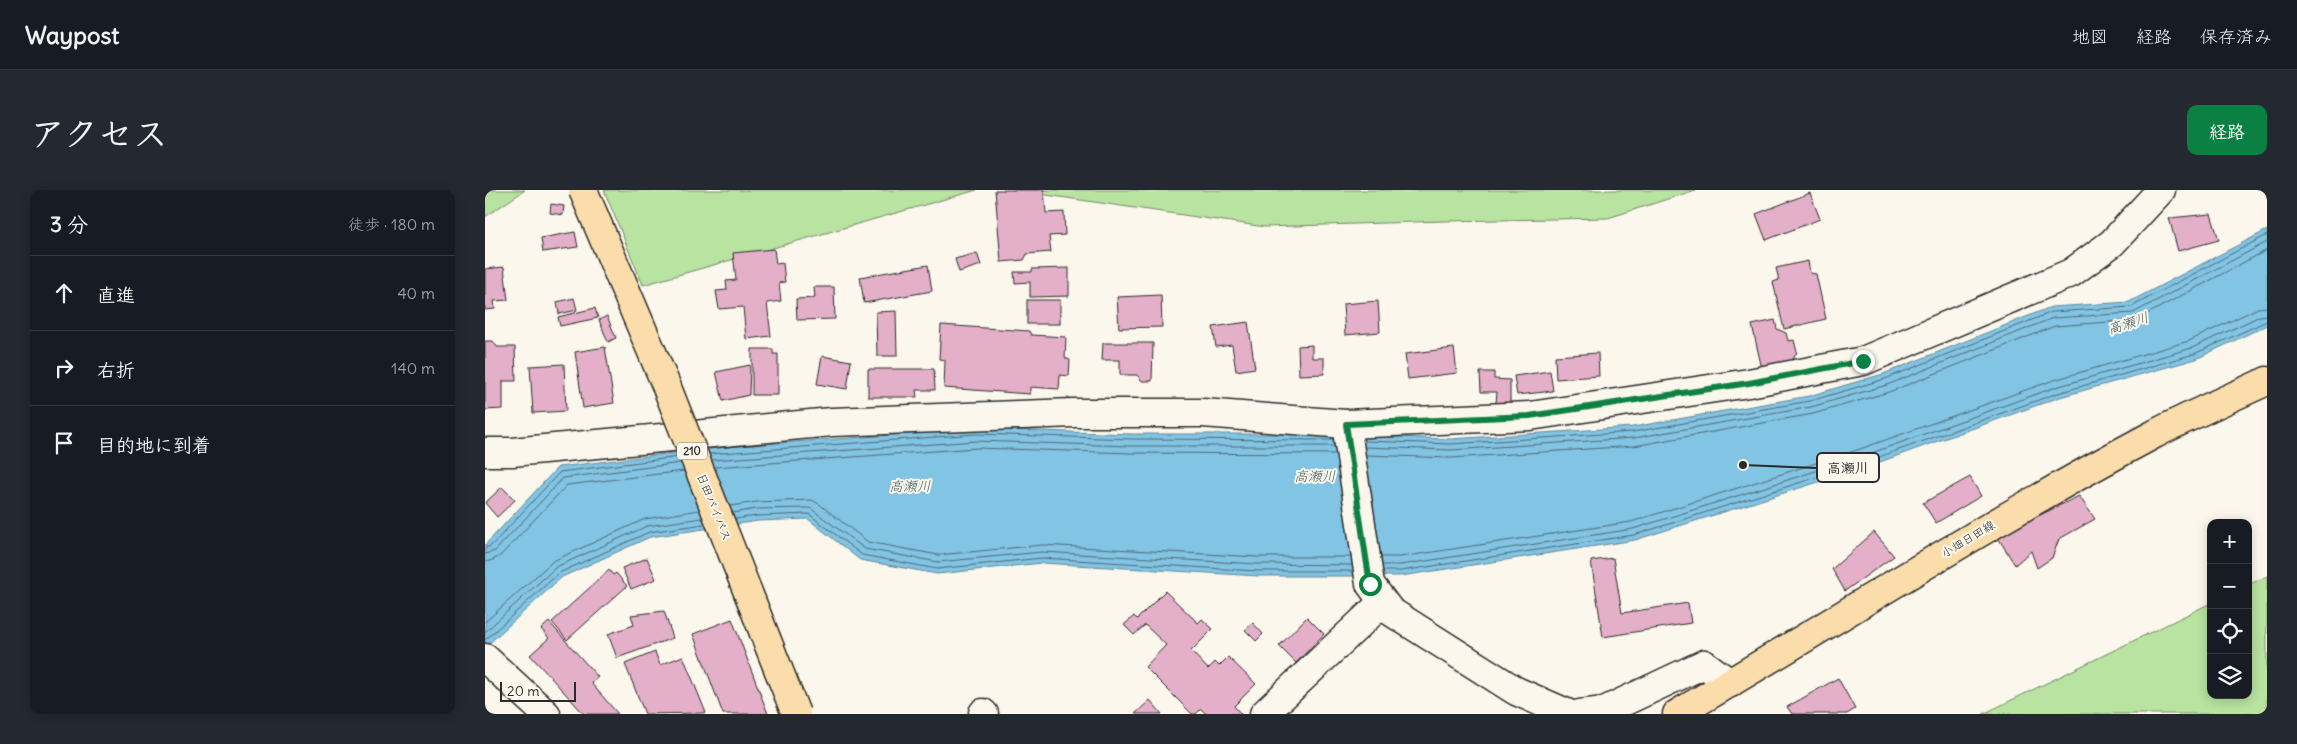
<!DOCTYPE html>
<html lang="ja">
<meta charset="utf-8">
<style>
:root{--surface:#171b24;--page:#242831;--text:#f1f3f6;--muted:#9ea1a6;--line:#363941;--accent:#0b8043}
body{margin:0;font-family:Delius,"Klee One",sans-serif;background:var(--page);color:var(--text)}
.controls{position:absolute;right:15px;bottom:15px;display:grid;overflow:hidden;border-radius:10px;box-shadow:0 2px 12px #0003}
.controls button{width:45px;height:45px;display:grid;place-items:center;padding:0;border:0;border-bottom:1px solid var(--line);background:var(--surface);color:var(--text);font:25px sans-serif}
.scale{position:absolute;left:15px;bottom:12px;width:76px;box-sizing:border-box;padding-left:5px;border:2px solid #2b2b2b;border-top:0;font-size:14px;line-height:18px;white-space:nowrap;color:#2b2b2b;-webkit-text-stroke:4px #fbf7ec;paint-order:stroke}
.stop{position:absolute;width:15px;height:15px;margin:-11px;border:4px solid #0b8043;border-radius:50%;background:#fff}
.stop.end{background:#0b8043;border-color:#fff;box-shadow:0 1px 5px #0008}
.list{margin:0;padding:0;list-style:none}
h2{display:flex;justify-content:space-between;align-items:center;height:65px;margin:0;padding:0 20px;font-size:21px}
h2 small{font-size:16px;font-weight:400;color:var(--muted)}
.list li{display:grid;grid-template-columns:32px 1fr auto;gap:15px;align-items:center;box-sizing:border-box;height:75px;padding:0 20px;border-top:1px solid var(--line)}
.list b{display:block;font-size:19px;white-space:nowrap}
.list em{font-size:16px;font-style:normal;color:var(--muted)}
.icon{flex:none;width:28px;height:28px;fill:none;stroke:currentColor;stroke-width:2;stroke-linecap:round;stroke-linejoin:round}
.map{position:relative;flex:none;width:1782px;height:524px;overflow:hidden;border-radius:10px}
header{display:flex;align-items:center;gap:30px;box-sizing:border-box;height:70px;padding:0 25px;background:var(--surface);border-bottom:1px solid var(--line)}
header strong{font-size:24px}
nav{display:flex;gap:28px;margin-inline-start:auto;font-size:18px}
.intro{display:flex;align-items:center;justify-content:space-between;box-sizing:border-box;height:120px;padding:0 30px}
h1{margin:0;font-size:35px}
.button{padding:12px 22px;border-radius:10px;background:var(--accent);color:#fff;font-size:18px;font-weight:700}
main{display:flex;gap:30px;padding:0 30px}
aside{flex:1;background:var(--surface);border-radius:10px;box-shadow:0 2px 12px #0003}
.map>svg:first-child{display:block}
.green{fill:#b8e3a0;stroke:#728766}
.water{fill:#82c4e3;stroke:#5f8799}
.lines{fill:none;stroke-linecap:round;stroke-linejoin:round}
.shore{stroke:#4e6875;stroke-width:1}
.building{fill:#e4afc8;stroke:#2b2b2b}
.minor-casing{stroke:#2b2b2b;stroke-width:31}
.major-casing{stroke:#2b2b2b;stroke-width:31}
.minor{stroke:#fbf7ec;stroke-width:28}
.major{stroke:#fbddab;stroke-width:28}
.highway-bridge-casing{stroke:#2b2b2b;stroke-width:31;stroke-linecap:butt}
.highway-bridge{stroke:#fbddab;stroke-width:28}
.route{stroke:#0b8043;stroke-width:6}
.labels{text-anchor:middle;stroke-width:4;stroke-linejoin:round;paint-order:stroke}
.shield{fill:#fbf7ec;stroke:#696865;stroke-width:1}
.shield-label{font-size:11px;font-weight:bold;fill:#2b2b2b}
.street-label{font-size:12px;fill:#2b2b2b;stroke:#fbf7ec}
.water-label{font-size:14px;font-style:italic;fill:#455962;stroke:#fbf7ec}
.leader{fill:none;stroke:#2b2b2b;stroke-width:2}
.callout-dot{fill:#2b2b2b;stroke:#fbf7ec;stroke-width:2}
.callout{fill:#fbf7ec;stroke:#2b2b2b;stroke-width:2}
.callout-label{font-size:14px;text-anchor:middle;font-weight:bold;fill:#2b2b2b}
</style>
<header>
<strong>Waypost</strong>
<nav><a>地図</a><a>経路</a><a>保存済み</a></nav>
</header>
<div class="intro"><h1>アクセス</h1><a class="button">経路</a></div>
<main>
<aside>
<h2>3 分<small>徒歩 · 180 m</small></h2>
<ul class="list">
<li><svg class="icon" aria-label="ahead" viewBox="0 0 24 24"><path d="M12 20V5M6 11l6-6 6 6"/></svg><div><b>直進</b></div><em>40 m</em></li>
<li><svg class="icon" aria-label="right" viewBox="0 0 24 24"><path d="M7 20v-9h11M14 6l5 5-5 5"/></svg><div><b>右折</b></div><em>140 m</em></li>
<li><svg class="icon" aria-label="arrive" viewBox="0 0 24 24"><path d="M6 21V4h12l-3 4 3 4H6"/></svg><div><b>目的地に到着</b></div></li>
</ul>
</aside>
<div class="map">
<svg width="1782" height="524" viewBox="0 0 1782 524">
<rect width="100%" height="100%" fill="#fbf7ec"/>
<filter id="ink" filterUnits="userSpaceOnUse"><feTurbulence type="fractalNoise" baseFrequency=".02" numOctaves="2"/><feDisplacementMap in="SourceGraphic" scale="10" xChannelSelector="R" yChannelSelector="G"/><feConvolveMatrix kernelMatrix="1 2 1 2 8 2 1 2 1" color-interpolation-filters="sRGB"/></filter>
<g filter="url(#ink)">
<!-- green -->
<g class="green">
<polygon points="0,0 40,0 0,27"/>
<polygon points="119,0 492,0 158,95"/>
<polygon points="527,0 1211,0 1123,28 959,31 780,37"/>
<polygon points="1782,386 1782,524 1498,524 1726,413 1726,505 1763,505 1763,395"/>
</g>
<!-- water -->
<polygon class="water" points="1782,40 1782,135 1711,169 1575,207 1381,277 1150,350 916,386 773,386 557,373 452,384 375,370 323,329 273,331 165,347 77,387 0,457 0,355 73,277 239,257 491,239 647,244 828,244 966,249 1148,237 1324,206 1398,184 1566,117 1644,112"/>
<g class="lines">
<!-- shore -->
<g class="shore">
<polyline points="879,251 966,254 1148,242 1325,211 1400,189 1567,122 1646,117 1782,45"/>
<polyline points="880,257 966,260 1149,248 1326,217 1402,195 1568,128 1648,123 1782,52"/>
<polyline points="224,264 491,244 647,249 848,250"/>
<polyline points="881,265 966,268 1149,256 1328,224 1404,202 1570,136 1651,130 1782,60"/>
<polyline points="227,270 491,251 646,256 849,256"/>
<polyline points="230,277 491,258 646,263 850,264"/>
<polyline points="245,316 272,312 327,310 334,314 383,352 453,365 557,355 773,367 866,367"/>
<polyline points="248,323 271,319 325,318 380,359 453,372 557,362 773,374 867,375"/>
<polyline points="250,329 272,326 324,324 377,365 452,379 557,368 773,381 868,381"/>
<polyline points="0,358 6,356 75,282 194,267"/>
<polyline points="0,364 10,361 78,288 196,273"/>
<polyline points="896,367 915,367 1146,332 1375,259 1569,190 1704,151 1773,118 1782,117"/>
<polyline points="0,372 8,370 15,366 82,295 199,281"/>
<polyline points="897,375 915,375 1148,339 1378,266 1571,197 1707,158 1775,126 1782,125"/>
<polyline points="898,381 916,381 1149,345 1380,272 1573,203 1709,164 1782,131"/>
<polyline points="0,432 68,371 160,329 214,320"/>
<polyline points="0,442 71,377 162,336 217,328"/>
<polyline points="0,450 74,383 164,342 220,334"/>
</g>
</g>
<!-- building -->
<g class="building">
<polygon points="510,0 559,0 561,23 579,22 580,45 564,46 566,62 542,64 539,70 516,72"/>
<polygon points="1325,3 1335,29 1281,50 1271,24"/>
<polygon points="66,14 79,16 78,25 65,23"/>
<polygon points="1726,24 1734,50 1693,61 1684,28"/>
<polygon points="90,42 93,57 58,62 56,48"/>
<polygon points="289,59 291,74 298,73 300,92 294,93 296,111 282,113 286,146 261,149 258,117 234,119 231,101 242,100 241,91 251,90 248,63"/>
<polygon points="492,63 496,75 474,82 470,69"/>
<polygon points="1323,71 1325,83 1331,84 1341,129 1299,139 1288,92 1294,90 1291,78"/>
<polygon points="443,75 447,101 379,113 375,87"/>
<polygon points="19,77 23,110 9,111 10,119 0,120 0,79"/>
<polygon points="584,78 584,106 545,107 545,92 530,93 529,82 547,82 547,79"/>
<polygon points="329,97 349,97 350,129 312,130 311,109 330,108"/>
<polygon points="676,105 677,137 634,138 632,107"/>
<polygon points="89,108 92,120 74,124 72,112"/>
<rect x="542" y="110" width="33" height="24"/>
<polygon points="893,111 895,142 860,145 858,114"/>
<polygon points="110,118 113,128 75,136 73,127"/>
<polygon points="411,121 412,166 392,166 391,122"/>
<polygon points="122,126 131,148 123,152 114,130"/>
<polygon points="1290,130 1292,139 1301,143 1303,151 1309,150 1312,162 1307,171 1277,179 1267,135"/>
<polygon points="763,132 770,178 751,181 747,155 731,157 728,137"/>
<polygon points="456,135 544,141 546,145 581,147 580,168 585,170 584,186 575,185 574,199 545,197 545,204 459,198 460,170 454,169"/>
<polygon points="0,151 8,151 12,157 30,157 31,191 18,191 18,219 0,220"/>
<polygon points="618,153 668,153 667,191 657,191 652,185 635,185 635,170 617,170"/>
<polygon points="827,155 827,168 839,168 839,184 814,185 813,156"/>
<polygon points="120,157 129,213 98,218 90,162"/>
<polygon points="969,158 972,183 923,189 920,164"/>
<polygon points="267,159 288,159 288,164 293,164 293,205 267,205"/>
<polygon points="1113,163 1114,186 1071,189 1070,166"/>
<polygon points="337,166 366,171 362,199 332,194"/>
<polygon points="79,174 81,221 48,223 45,176"/>
<polygon points="265,175 264,205 238,211 231,182"/>
<polygon points="383,179 449,179 450,200 431,200 432,207 383,207"/>
<polygon points="1065,181 1068,201 1032,205 1029,186"/>
<polygon points="995,182 1009,182 1009,189 1025,190 1025,213 1011,213 1012,202 996,202"/>
<polygon points="1485,287 1496,306 1451,333 1438,313"/>
<polygon points="17,297 30,310 12,327 0,313"/>
<polygon points="1594,306 1610,329 1574,349 1567,368 1552,378 1546,361 1530,375 1512,346"/>
<polygon points="1389,342 1409,366 1360,401 1347,379"/>
<polygon points="162,368 171,389 146,399 137,378"/>
<polygon points="1128,368 1137,423 1203,413 1206,433 1118,447 1106,371"/>
<polygon points="124,380 128,385 131,383 142,396 82,450 67,432"/>
<polygon points="680,401 713,433 717,429 728,439 706,461 723,479 730,472 734,476 743,467 771,494 749,516 756,524 721,524 716,519 711,524 707,524 660,477 681,455 660,435 649,445 639,435 649,426 652,429"/>
<polygon points="179,421 188,448 132,468 123,444 149,435 146,425"/>
<polygon points="822,427 839,444 811,473 794,456"/>
<polygon points="247,429 283,524 238,524 208,444"/>
<polygon points="64,432 113,487 106,493 133,524 99,524 45,465 64,448 56,439"/>
<polygon points="768,433 778,444 771,451 760,440"/>
<polygon points="170,462 175,475 198,466 221,523 160,524 140,474"/>
<polygon points="1353,488 1370,519 1362,524 1307,524 1302,517"/>
<polygon points="665,510 677,524 650,524"/>
</g>
<g class="lines">
<defs>
<g id="minor">
<polyline points="861,234 885,394 905,421 1031,501 1084,524"/>
<polyline points="0,262 27,262 347,232 589,223 718,223 861,234 1045,226 1264,193 1378,171 1586,83 1627,53 1676,0"/>
<polyline points="0,468 61,524"/>
<polyline points="498,523 499,524"/>
<polyline points="779,524 898,412"/>
<polyline points="1095,524 1119,521 1219,474 1245,493"/>
</g>
<path id="major" d="M1192 524C1350 432 1504 332 1666 246 1703 226 1743 209 1782 191"/>
</defs>
<!-- minor casing -->
<use href="#minor" class="minor-casing"/>
<!-- major casing -->
<use href="#major" class="major-casing"/>
<!-- minor -->
<use href="#minor" class="minor"/>
<!-- major -->
<use href="#major" class="major"/>
<defs>
<polyline id="highway-bridge" points="98,0 181,195 311,524"/>
</defs>
<!-- highway-bridge casing -->
<use href="#highway-bridge" class="highway-bridge-casing"/>
<!-- highway-bridge -->
<use href="#highway-bridge" class="highway-bridge"/>
</g>
</g>
<g class="lines" filter="url(#ink)">
<!-- route -->
<polyline class="route" points="885,394 861,234 1044,226 1264,193 1378,171"/>
</g>
<g class="labels">
<!-- shield labels -->
<rect class="shield" x="192" y="252.5" width="30" height="17" rx="4"/>
<g class="shield-label">
<text x="207" y="265">210</text>
</g>
<!-- street labels -->
<g class="street-label">
<text transform="translate(229 317) rotate(68)" y="4">日田バイパス</text>
<text transform="translate(1483 349) rotate(-31)" y="4">小畑日田線</text>
</g>
<!-- water labels -->
<g class="water-label">
<text transform="translate(1643 133) rotate(-18)" y="5">高瀬川</text>
<text transform="translate(830 286) rotate(-1)" y="5">高瀬川</text>
<text transform="translate(425 296) rotate(-1)" y="5">高瀬川</text>
</g>
</g>
<!-- callouts -->
<path class="leader" d="M1258 275L1332 278"/>
<circle class="callout-dot" cx="1258" cy="275" r="5"/>
<rect class="callout" x="1332" y="263" width="62" height="29" rx="5"/>
<g class="callout-label">
<text x="1363" y="283">高瀬川</text>
</g>
</svg>
<div class="controls">
<button>+</button>
<button>−</button>
<button><svg class="icon" aria-label="locate" viewBox="0 0 24 24"><circle cx="12" cy="12" r="6"/><path d="M12 2v4M12 18v4M2 12h4M18 12h4"/></svg></button>
<button><svg class="icon" aria-label="layers" viewBox="0 0 24 24"><path d="M12 4l9 5-9 5-9-5zM3 14l9 5 9-5"/></svg></button>
</div>
<div class="scale">20 m</div>
<div class="stop" style="left:885px;top:394px"></div>
<div class="stop end" style="left:1378px;top:171px"></div>
</div>
</main>
